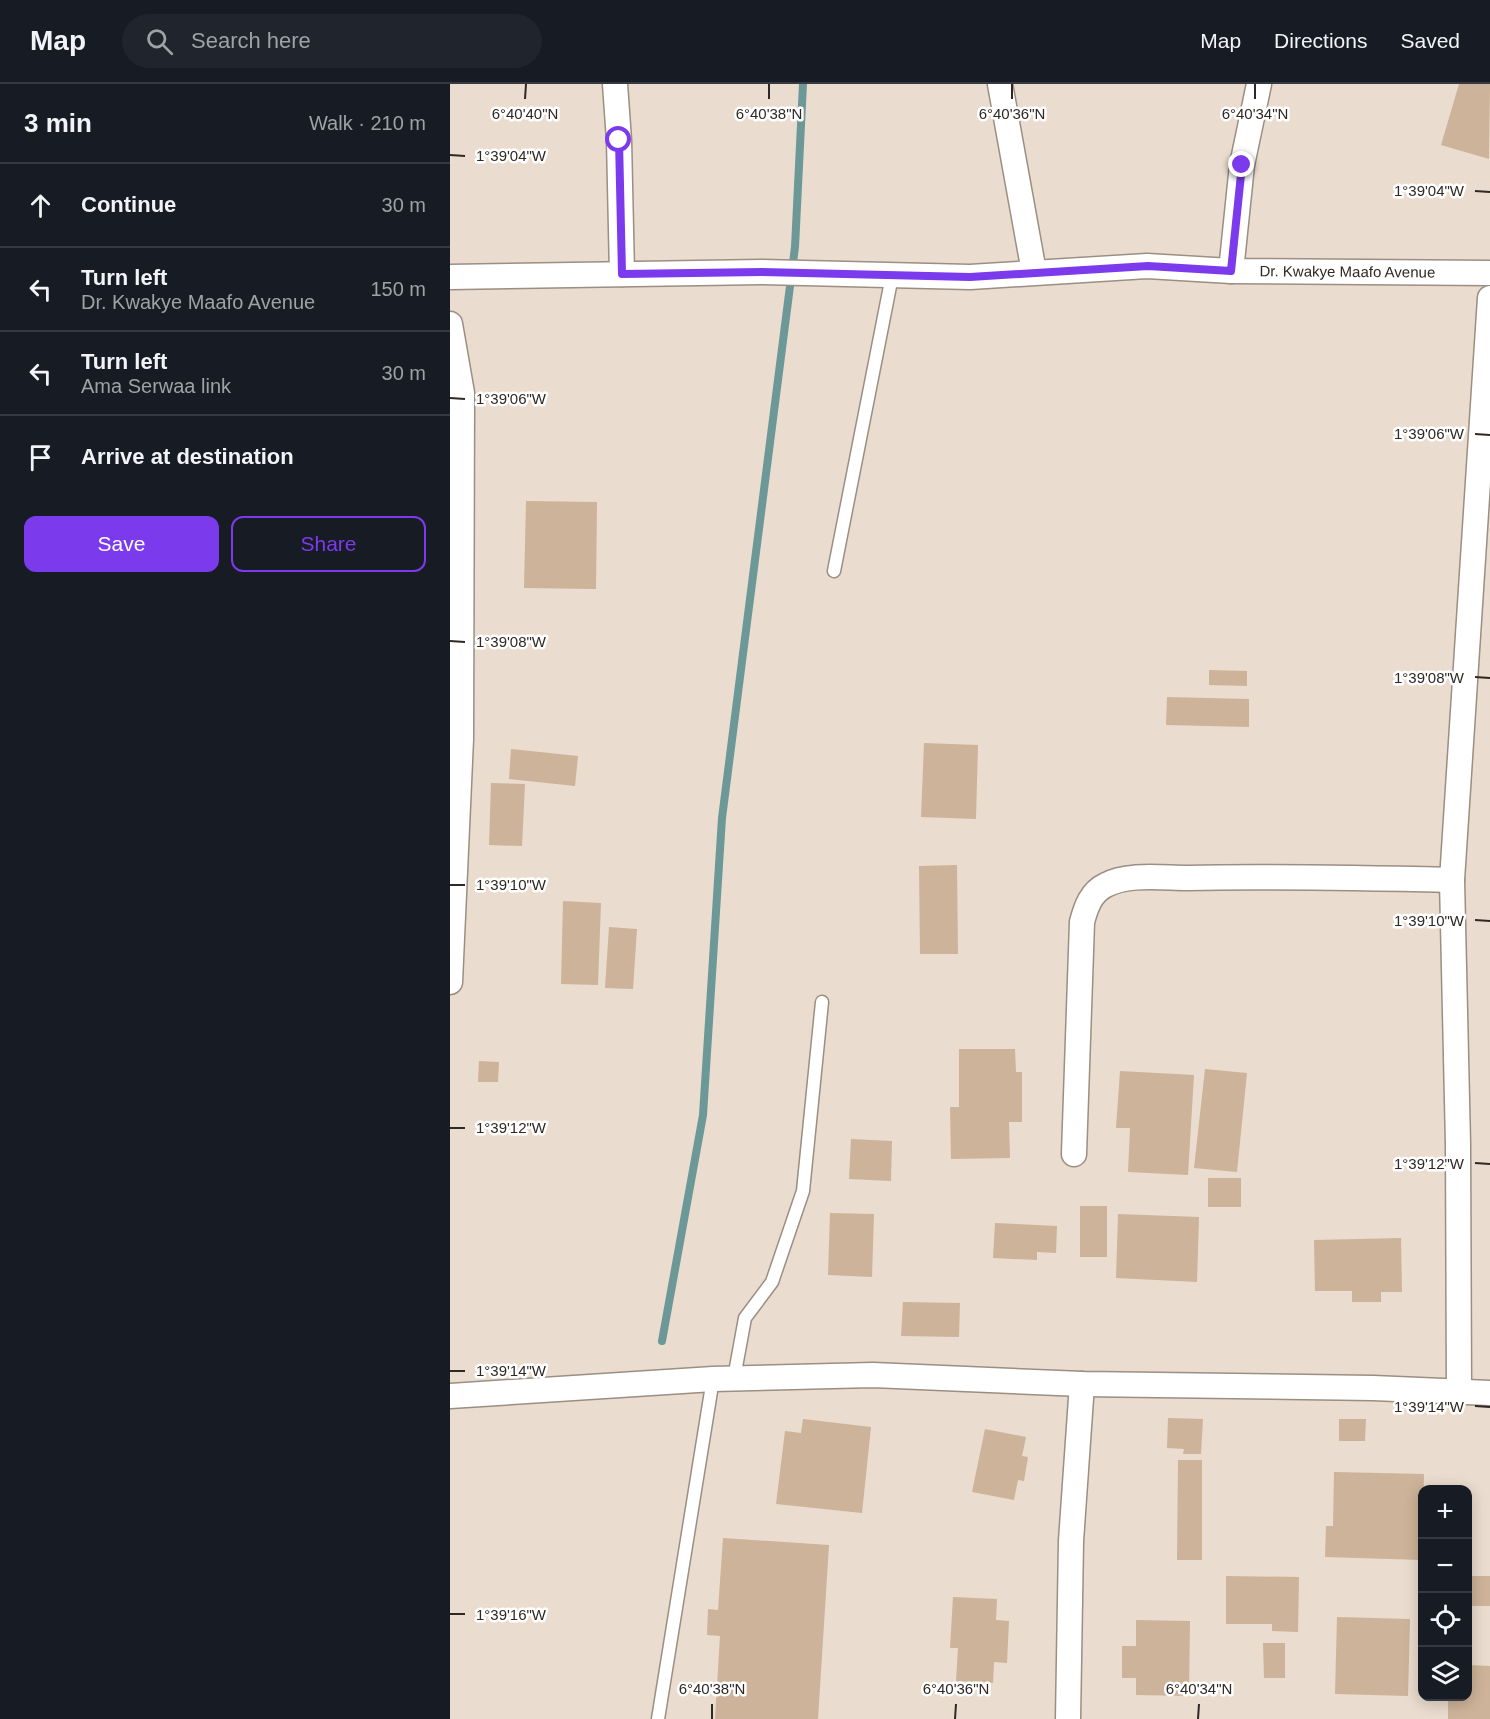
<!DOCTYPE html>
<meta charset="utf-8">
<style>
:root{--surface:#171b24;--page:#20242c;--text:#f1f3f6;--muted:#9ea1a6;--line:#363941;--accent:#7c3aed}
body{margin:0;font-family:Arial,sans-serif;background:var(--page);color:var(--text)}
.controls{position:absolute;right:18px;bottom:18px;display:grid;overflow:hidden;border-radius:12px;box-shadow:0 3px 15px #0003}
.controls button{width:54px;height:54px;display:grid;place-items:center;padding:0;border:0;border-bottom:2px solid var(--line);background:var(--surface);color:var(--text);font:30px sans-serif}
.stop{position:absolute;width:18px;height:18px;margin:-14px;border:4px solid #7c3aed;border-radius:50%;background:#fff}
.stop.end{background:#7c3aed;border-color:#fff;box-shadow:0 2px 6px #0008}
.list{margin:0;padding:0;list-style:none}
h2{display:flex;justify-content:space-between;align-items:center;height:78px;margin:0;padding:0 24px;font-size:26px}
h2 small{font-size:20px;font-weight:400;color:var(--muted)}
.list li{display:grid;grid-template-columns:39px 1fr auto;gap:18px;align-items:center;box-sizing:border-box;height:84px;padding:0 24px;border-top:2px solid var(--line)}
.list b{display:block;font-size:22px;white-space:nowrap}
.list p{margin:0;font-size:20px;white-space:nowrap;color:var(--muted)}
.list em{font-size:20px;font-style:normal;color:var(--muted)}
.actions{display:flex;gap:12px;padding:18px 24px}
.actions a{flex:1;padding:14px 0;border:2px solid var(--accent);border-radius:12px;text-align:center;font-size:21px;color:var(--accent)}
.actions .main{background:var(--accent);color:#fff}
.icon{flex:none;width:33px;height:33px;fill:none;stroke:currentColor;stroke-width:2;stroke-linecap:round;stroke-linejoin:round}
.map{position:relative;flex:none;width:1040px;height:1635px;overflow:hidden}
header{display:flex;align-items:center;gap:36px;box-sizing:border-box;height:84px;padding:0 30px;background:var(--surface);border-bottom:2px solid var(--line)}
header strong{font-size:28px}
nav{display:flex;gap:33px;margin-inline-start:auto;font-size:21px}
.search{width:420px;height:54px;background:var(--page);display:flex;align-items:center;gap:15px;box-sizing:border-box;padding:0 21px;border-radius:33px;color:var(--muted);font-size:22px}
main{display:flex}
aside{flex:1;background:var(--surface)}
.map>svg:first-child{display:block}
.lines{fill:none;stroke-linecap:round;stroke-linejoin:round}
.stream{stroke:#6d9898;stroke-width:8}
.building{fill:#cdb399}
.lane-casing{stroke:#9b8e82;stroke-width:15}
.street-casing{stroke:#9b8e82;stroke-width:27}
.lane{stroke:#fff;stroke-width:12}
.street{stroke:#fff;stroke-width:24}
.route{stroke:#7c3aed;stroke-width:8}
.ticks{fill:none;stroke:#2e2924;stroke-width:2}
.labels{text-anchor:middle;stroke-width:5;stroke-linejoin:round;paint-order:stroke}
.street-label{font-size:15px;fill:#2e2924;stroke:#fff}
.ticks-label{font-size:15px;text-anchor:middle;fill:#2e2924;stroke:#fff;stroke-width:5;stroke-linejoin:round;paint-order:stroke}
</style>
<header>
<strong>Map</strong>
<div class="search"><svg class="icon" aria-label="search" viewBox="0 0 24 24"><circle cx="10" cy="10" r="6"/><path d="M15 15l6 6"/></svg>Search here</div>
<nav><a>Map</a><a>Directions</a><a>Saved</a></nav>
</header>
<main>
<aside>
<h2>3 min<small>Walk · 210 m</small></h2>
<ul class="list">
<li><svg class="icon" aria-label="ahead" viewBox="0 0 24 24"><path d="M12 20V5M6 11l6-6 6 6"/></svg><div><b>Continue</b></div><em>30 m</em></li>
<li><svg class="icon" aria-label="left" viewBox="0 0 24 24"><path d="M17 20v-9H6M10 6l-5 5 5 5"/></svg><div><b>Turn left</b><p>Dr. Kwakye Maafo Avenue</p></div><em>150 m</em></li>
<li><svg class="icon" aria-label="left" viewBox="0 0 24 24"><path d="M17 20v-9H6M10 6l-5 5 5 5"/></svg><div><b>Turn left</b><p>Ama Serwaa link</p></div><em>30 m</em></li>
<li><svg class="icon" aria-label="arrive" viewBox="0 0 24 24"><path d="M6 21V4h12l-3 4 3 4H6"/></svg><div><b>Arrive at destination</b></div></li>
</ul>
<div class="actions"><a class="main">Save</a><a>Share</a></div>
</aside>
<div class="map">
<svg width="1040" height="1635" viewBox="0 0 1040 1635">
<rect width="100%" height="100%" fill="#eadcce"/>
<g class="lines">
<!-- stream -->
<polyline class="stream" points="212,1257 253,1031 272,734 345,163 353,0"/>
</g>
<!-- building -->
<g class="building">
<polygon points="1009,0 1040,0 1039,75 991,61"/>
<polygon points="76,417 147,418 146,505 74,504"/>
<polygon points="759,586 797,587 797,602 759,601"/>
<polygon points="717,613 799,615 799,643 716,641"/>
<polygon points="474,659 528,661 526,735 471,733"/>
<polygon points="61,665 128,672 125,702 59,695"/>
<polygon points="41,699 75,700 72,762 39,761"/>
<polygon points="507,781 508,870 470,870 469,782"/>
<polygon points="113,817 151,819 148,901 111,900"/>
<polygon points="159,843 187,845 183,905 155,904"/>
<polygon points="509,965 565,965 566,988 572,988 572,1038 559,1038 560,1074 501,1075 500,1023 509,1023"/>
<polygon points="29,977 49,978 48,998 28,998"/>
<polygon points="755,985 797,989 787,1088 744,1084"/>
<polygon points="670,987 744,991 738,1091 678,1088 680,1044 666,1044"/>
<polygon points="401,1055 442,1057 441,1097 399,1095"/>
<rect x="758" y="1094" width="33" height="29"/>
<rect x="630" y="1122" width="27" height="51"/>
<polygon points="380,1129 424,1130 422,1193 378,1191"/>
<polygon points="668,1130 749,1133 747,1198 666,1194"/>
<polygon points="545,1139 607,1142 606,1169 587,1168 587,1176 543,1174"/>
<polygon points="951,1154 952,1208 931,1208 931,1218 902,1218 902,1207 865,1207 864,1156"/>
<polygon points="453,1218 510,1219 509,1253 451,1252"/>
<polygon points="718,1334 753,1335 751,1370 733,1370 734,1365 717,1364"/>
<polygon points="353,1335 421,1343 412,1429 326,1420 335,1347 351,1349"/>
<polygon points="889,1335 916,1335 915,1357 889,1357"/>
<polygon points="535,1345 576,1353 572,1372 578,1373 574,1397 568,1396 564,1416 522,1408"/>
<polygon points="728,1376 752,1376 752,1476 727,1476"/>
<polygon points="884,1388 974,1390 972,1476 875,1473 876,1442 883,1442"/>
<polygon points="273,1454 379,1461 368,1635 265,1635 270,1552 257,1551 258,1525 268,1526"/>
<polygon points="776,1492 849,1493 848,1548 822,1547 822,1540 776,1540"/>
<rect x="1018" y="1492" width="22" height="30"/>
<polygon points="503,1513 547,1515 546,1536 559,1537 557,1579 544,1578 543,1599 506,1597 508,1564 500,1564"/>
<polygon points="887,1533 960,1535 958,1612 885,1610"/>
<polygon points="686,1536 740,1537 739,1612 686,1611 686,1594 672,1594 672,1562 686,1562"/>
<polygon points="813,1559 835,1559 835,1594 814,1594"/>
<polygon points="1018,1581 1040,1582 1040,1635 998,1635 998,1612 1018,1612"/>
</g>
<g class="lines">
<defs>
<g id="lane">
<polyline points="384,487 442,192"/>
<polyline points="284,1294 295,1234 322,1198 353,1107 372,918"/>
<polyline points="208,1635 263,1295"/>
</g>
<g id="street">
<polyline points="165,0 169,56 172,190"/>
<polyline points="550,0 584,188"/>
<polyline points="781,187 792,81 809,0"/>
<path id="s1" d="M0 193 312 188 520 193 697 182 781 187 1040 189"/>
<polyline points="0,240 12,309 11,655 0,898"/>
<path d="M624 1070 632 838C636 823 641 808 656 801 678 789 713 794 738 794 826 792 914 794 1002 796"/>
<polyline points="1009,1307 1008,1060 1002,796 1040,214"/>
<polyline points="0,1312 263,1295 423,1291 632,1300 923,1304 1040,1309"/>
<polyline points="618,1635 621,1457 632,1300"/>
</g>
</defs>
<!-- lane casing -->
<use href="#lane" class="lane-casing"/>
<!-- street casing -->
<use href="#street" class="street-casing"/>
<!-- lane -->
<use href="#lane" class="lane"/>
<!-- street -->
<use href="#street" class="street"/>
</g>
<g class="lines">
<!-- route -->
<polyline class="route" points="169,56 172,190 312,188 520,193 698,182 781,187 792,81"/>
</g>
<!-- ticks -->
<path class="ticks" d="M75 15 76 0M319 15V0M562 15V0M805 15V0M0 71 15 72M1025 107 1040 108M0 314 15 315M1025 350 1040 351M0 557 15 558M1025 593 1040 594M0 801H15M1025 836 1040 837M0 1044H15M1025 1079 1040 1080M0 1287H15M1025 1322 1040 1323M0 1530H15M262 1635V1620M505 1635 506 1620M748 1635 749 1620"/>
<g class="labels">
<!-- street labels -->
<g class="street-label">
<text dy="5" stroke="none"><textPath href="#s1" startOffset="898">Dr. Kwakye Maafo Avenue</textPath></text>
</g>
</g>
<g class="ticks-label">
<text x="75" y="35">6°40'40"N</text>
<text x="319" y="35">6°40'38"N</text>
<text x="562" y="35">6°40'36"N</text>
<text x="805" y="35">6°40'34"N</text>
<text x="61" y="77">1°39'04"W</text>
<text x="979" y="112">1°39'04"W</text>
<text x="61" y="320">1°39'06"W</text>
<text x="979" y="355">1°39'06"W</text>
<text x="61" y="563">1°39'08"W</text>
<text x="979" y="599">1°39'08"W</text>
<text x="61" y="806">1°39'10"W</text>
<text x="979" y="842">1°39'10"W</text>
<text x="61" y="1049">1°39'12"W</text>
<text x="979" y="1085">1°39'12"W</text>
<text x="61" y="1292">1°39'14"W</text>
<text x="979" y="1328">1°39'14"W</text>
<text x="61" y="1536">1°39'16"W</text>
<text x="262" y="1610">6°40'38"N</text>
<text x="506" y="1610">6°40'36"N</text>
<text x="749" y="1610">6°40'34"N</text>
</g>
</svg>
<div class="controls">
<button>+</button>
<button>−</button>
<button><svg class="icon" aria-label="locate" viewBox="0 0 24 24"><circle cx="12" cy="12" r="6"/><path d="M12 2v4M12 18v4M2 12h4M18 12h4"/></svg></button>
<button><svg class="icon" aria-label="layers" viewBox="0 0 24 24"><path d="M12 4l9 5-9 5-9-5zM3 14l9 5 9-5"/></svg></button>
</div>
<div class="stop" style="left:169px;top:56px"></div>
<div class="stop end" style="left:792px;top:81px"></div>
</div>
</main>
